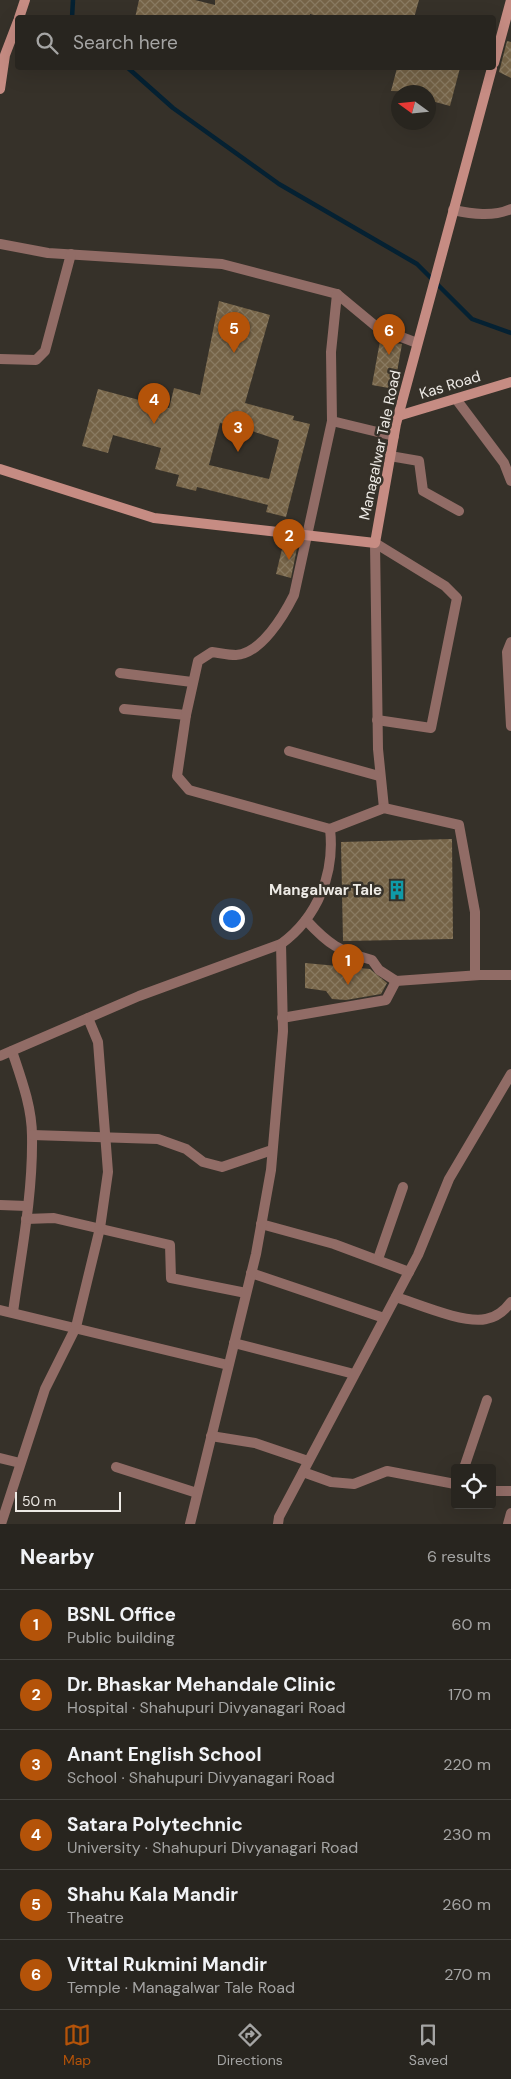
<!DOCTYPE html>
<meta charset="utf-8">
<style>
:root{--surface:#28251f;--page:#302d28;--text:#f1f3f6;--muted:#a5a5a4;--line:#44423d;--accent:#b45309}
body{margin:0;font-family:"DM Sans",sans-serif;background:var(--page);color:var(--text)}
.controls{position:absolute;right:15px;bottom:15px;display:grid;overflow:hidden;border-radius:5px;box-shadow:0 5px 20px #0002}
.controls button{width:45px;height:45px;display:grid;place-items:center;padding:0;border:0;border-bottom:1px solid var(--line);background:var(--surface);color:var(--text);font:25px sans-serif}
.compass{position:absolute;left:391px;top:85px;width:45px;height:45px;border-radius:50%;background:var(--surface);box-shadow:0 5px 20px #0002;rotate:285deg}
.scale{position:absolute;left:15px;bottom:12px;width:106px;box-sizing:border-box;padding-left:5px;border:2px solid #edeae5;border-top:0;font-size:14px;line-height:18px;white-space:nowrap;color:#edeae5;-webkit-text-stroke:4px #363129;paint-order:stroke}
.you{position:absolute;left:231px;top:918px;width:18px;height:18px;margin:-12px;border:4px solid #fff;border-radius:50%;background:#1a73e8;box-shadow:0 0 0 8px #1a73e833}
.badge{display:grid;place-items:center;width:32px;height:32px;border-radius:50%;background:var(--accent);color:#fff;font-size:16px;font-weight:700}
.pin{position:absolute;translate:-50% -41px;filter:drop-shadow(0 1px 2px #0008)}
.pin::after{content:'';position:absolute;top:26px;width:18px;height:15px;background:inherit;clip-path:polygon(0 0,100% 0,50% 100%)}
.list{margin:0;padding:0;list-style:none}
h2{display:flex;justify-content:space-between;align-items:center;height:65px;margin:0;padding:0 20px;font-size:21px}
h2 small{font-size:16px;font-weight:400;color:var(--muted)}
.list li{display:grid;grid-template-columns:32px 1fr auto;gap:15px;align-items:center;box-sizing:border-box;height:70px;padding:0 20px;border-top:1px solid var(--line)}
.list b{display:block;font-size:19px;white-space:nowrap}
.list p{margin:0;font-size:16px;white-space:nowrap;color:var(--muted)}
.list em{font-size:16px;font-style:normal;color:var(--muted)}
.icon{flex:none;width:28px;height:28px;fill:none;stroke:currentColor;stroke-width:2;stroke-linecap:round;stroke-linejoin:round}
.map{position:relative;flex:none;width:511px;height:1524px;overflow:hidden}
.search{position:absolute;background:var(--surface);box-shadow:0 5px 20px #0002;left:15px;right:15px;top:15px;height:55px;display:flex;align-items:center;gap:12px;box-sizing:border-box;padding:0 18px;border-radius:5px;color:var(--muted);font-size:19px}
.sheet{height:485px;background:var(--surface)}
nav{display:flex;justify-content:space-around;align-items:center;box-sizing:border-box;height:70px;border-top:1px solid var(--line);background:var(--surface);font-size:14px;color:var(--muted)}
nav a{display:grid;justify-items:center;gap:2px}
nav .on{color:var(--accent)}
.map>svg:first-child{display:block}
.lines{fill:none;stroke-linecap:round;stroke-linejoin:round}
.stream{stroke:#052132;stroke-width:4.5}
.building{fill:url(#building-cross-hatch);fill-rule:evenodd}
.street{stroke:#916c66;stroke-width:10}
.secondary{stroke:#c68c83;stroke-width:10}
.labels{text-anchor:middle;stroke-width:5;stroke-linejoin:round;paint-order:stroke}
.street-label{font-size:15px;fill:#edeae5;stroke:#363129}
.poi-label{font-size:15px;font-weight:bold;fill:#edeae5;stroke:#363129;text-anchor:end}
</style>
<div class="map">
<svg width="511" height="1524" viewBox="0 0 511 1524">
<defs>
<pattern id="building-cross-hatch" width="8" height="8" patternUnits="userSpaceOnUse" patternTransform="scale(1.25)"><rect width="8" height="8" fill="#756347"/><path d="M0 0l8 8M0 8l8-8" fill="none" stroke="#897a61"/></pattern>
</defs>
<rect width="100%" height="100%" fill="#363129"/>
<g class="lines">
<!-- stream -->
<g class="stream">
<polyline points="72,18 73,0"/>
<polyline points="128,68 173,108 279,184 417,264 472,319 511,333"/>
</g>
</g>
<!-- building -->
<g class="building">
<polygon points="139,0 195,0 215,5 215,0 419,0 414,18 324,18 310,14 310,18 135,18"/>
<polygon points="507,41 511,42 511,78 499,72"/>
<polygon points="397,68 460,68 450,106 428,100 428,92 391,91"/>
<path d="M219 301 270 315 245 403 294 416 293 420 310 424 286 517 266 512 268 505 197 487 196 491 176 486 179 475 155 469 161 448 113 435 108 453 82 446 98 389 169 408 174 388 200 395ZM236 414 252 431 279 440 269 479 209 465 220 423 233 426Z"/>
<polygon points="380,341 402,344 394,389 372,385"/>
<polygon points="283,545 297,548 291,578 276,574"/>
<polygon points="452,839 453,939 343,941 341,842"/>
<polygon points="305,963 370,969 387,983 381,994 346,1000 332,999 326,991 305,988"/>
</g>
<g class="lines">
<!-- street -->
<g class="street">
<path d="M453 210C472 214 493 217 511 209"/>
<polyline points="0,244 48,253 222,264 337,294 378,328 417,343"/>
<polyline points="0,359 36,360 45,351 71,254"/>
<polyline points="456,399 504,463 511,481"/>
<polyline points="332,421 394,436"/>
<polyline points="390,456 419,461 423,491 459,511"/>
<polyline points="375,543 445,586 457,598 431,728 377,720"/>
<polyline points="375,543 378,749 384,808"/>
<polyline points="511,642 507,652 511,726"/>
<polyline points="120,673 192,682"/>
<polyline points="124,709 186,715"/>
<polyline points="289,751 379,776"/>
<path d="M330 829 189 790 177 776 186 715 198 661 212 652C220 653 228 655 236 655 261 654 284 615 294 595L332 421 331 352 337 294"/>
<path d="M306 920C329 945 339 951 372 960L379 970 396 981 480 975"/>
<polyline points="282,1018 386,1000 396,981"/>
<path d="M12 1051C21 1078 32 1107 32 1136 33 1195 21 1254 13 1312"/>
<path d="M0 1056 139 996 281 944C318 917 335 873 330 829L384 808 459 825 475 912V975H511"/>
<polyline points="32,1135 158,1139 186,1149 203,1162 222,1167 272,1150"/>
<polyline points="0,1205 27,1206"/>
<polyline points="26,1219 54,1218 170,1245 171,1278 246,1293"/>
<polyline points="261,1224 334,1244 409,1272"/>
<polyline points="378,1259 403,1187"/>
<polyline points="251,1273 384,1318"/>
<path d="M396 1297C418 1304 464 1324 486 1319 497 1317 505 1310 511 1302"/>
<polyline points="0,1310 228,1365"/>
<polyline points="234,1343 354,1374"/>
<polyline points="211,1436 255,1443 308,1461"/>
<polyline points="0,1458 20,1463"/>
<polyline points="116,1467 197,1493"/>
<polyline points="464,1468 487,1400"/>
<polyline points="303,1472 331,1482 354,1484 387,1471 455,1484"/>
<polyline points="492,1491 511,1491"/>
<polyline points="1,1524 45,1389 76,1327 100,1228 108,1172 98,1042 88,1018"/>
<polyline points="190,1524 256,1254 271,1170 283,1031 281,944"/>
<polyline points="278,1524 279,1517 418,1255 449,1179 511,1074"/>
<polyline points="508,1524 511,1513"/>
</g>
<!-- secondary -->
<g class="secondary">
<polyline points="19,18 25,0"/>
<polyline points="494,63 511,0"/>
<polyline points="0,89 5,55 18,21"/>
<polyline points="398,416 511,382"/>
<polyline points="0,469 154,518 375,543 396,424 492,68"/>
</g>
</g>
<!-- icons -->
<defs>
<symbol id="building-bare" viewBox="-9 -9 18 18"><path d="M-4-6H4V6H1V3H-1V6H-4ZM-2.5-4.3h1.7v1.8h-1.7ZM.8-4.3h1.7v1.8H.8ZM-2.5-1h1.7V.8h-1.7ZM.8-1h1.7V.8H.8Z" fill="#0f9aa8" stroke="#363129" stroke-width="2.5" paint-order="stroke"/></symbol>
</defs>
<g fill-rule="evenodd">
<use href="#building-bare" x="383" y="876" width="28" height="28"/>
</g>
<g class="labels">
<!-- street labels -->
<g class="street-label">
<text transform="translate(450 385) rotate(-17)" y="5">Kas Road</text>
<text transform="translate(380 445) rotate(-78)" y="5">Managalwar Tale Road</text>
</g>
<!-- poi labels -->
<g class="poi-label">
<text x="382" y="895">Mangalwar Tale</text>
</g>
</g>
</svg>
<div class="controls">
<button><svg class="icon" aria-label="locate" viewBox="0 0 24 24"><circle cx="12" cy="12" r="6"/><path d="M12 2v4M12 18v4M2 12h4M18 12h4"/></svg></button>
</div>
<svg class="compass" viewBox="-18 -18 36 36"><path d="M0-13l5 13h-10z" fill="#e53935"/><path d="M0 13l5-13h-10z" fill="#a5a5a4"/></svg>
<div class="scale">50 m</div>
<div class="you"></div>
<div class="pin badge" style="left:348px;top:985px">1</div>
<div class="pin badge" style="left:289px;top:560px">2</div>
<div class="pin badge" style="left:238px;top:452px">3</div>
<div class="pin badge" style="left:154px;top:424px">4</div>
<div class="pin badge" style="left:234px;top:353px">5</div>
<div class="pin badge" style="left:389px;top:355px">6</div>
<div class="search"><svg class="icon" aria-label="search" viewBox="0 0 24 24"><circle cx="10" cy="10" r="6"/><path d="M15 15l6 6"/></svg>Search here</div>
</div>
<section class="sheet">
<h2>Nearby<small>6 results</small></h2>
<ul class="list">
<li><span class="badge">1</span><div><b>BSNL Office</b><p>Public building</p></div><em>60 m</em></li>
<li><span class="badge">2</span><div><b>Dr. Bhaskar Mehandale Clinic</b><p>Hospital · Shahupuri Divyanagari Road</p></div><em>170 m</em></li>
<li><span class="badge">3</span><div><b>Anant English School</b><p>School · Shahupuri Divyanagari Road</p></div><em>220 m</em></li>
<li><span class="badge">4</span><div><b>Satara Polytechnic</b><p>University · Shahupuri Divyanagari Road</p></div><em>230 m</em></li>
<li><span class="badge">5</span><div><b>Shahu Kala Mandir</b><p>Theatre</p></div><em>260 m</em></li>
<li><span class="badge">6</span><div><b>Vittal Rukmini Mandir</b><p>Temple · Managalwar Tale Road</p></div><em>270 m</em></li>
</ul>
</section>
<nav>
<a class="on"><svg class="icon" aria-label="map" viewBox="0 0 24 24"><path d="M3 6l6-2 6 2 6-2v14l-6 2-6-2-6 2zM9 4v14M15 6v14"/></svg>Map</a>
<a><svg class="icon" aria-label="directions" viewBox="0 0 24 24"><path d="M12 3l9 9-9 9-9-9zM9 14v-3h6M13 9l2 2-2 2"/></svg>Directions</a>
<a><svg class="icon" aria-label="saved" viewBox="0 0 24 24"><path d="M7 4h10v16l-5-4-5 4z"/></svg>Saved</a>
</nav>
